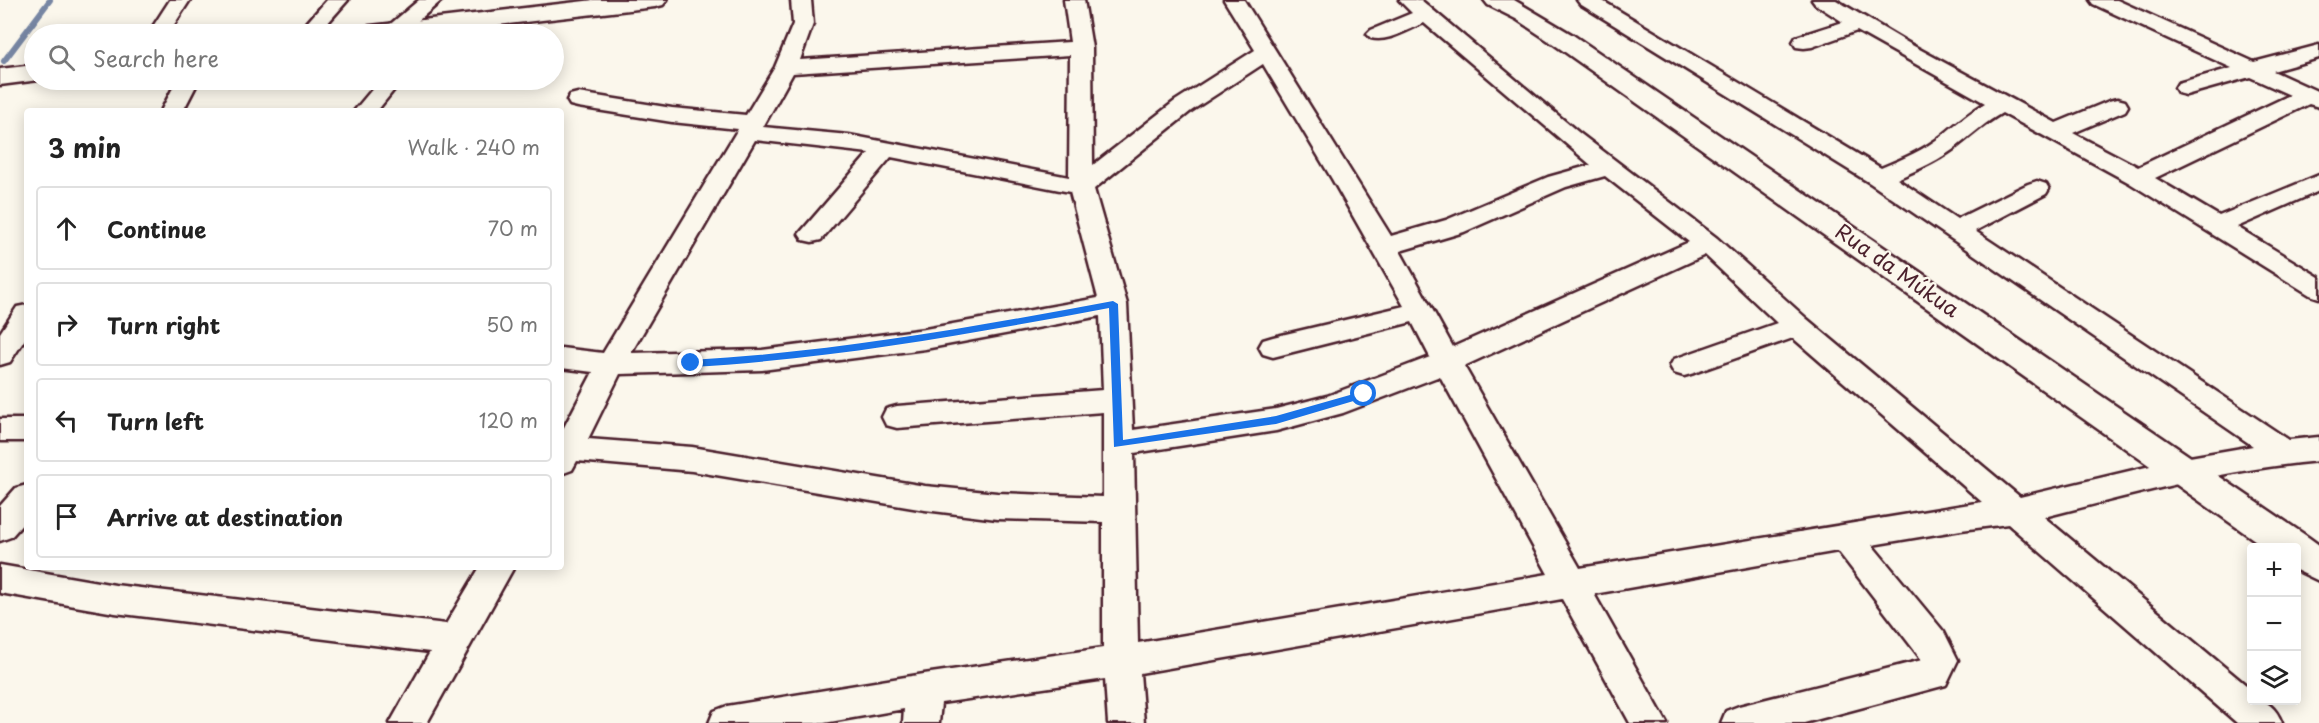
<!DOCTYPE html>
<meta charset="utf-8">
<style>
:root{--surface:#fff;--page:#f6f6f6;--text:#222;--muted:#767676;--line:#e0e0e0}
body{margin:0;font-family:"Playpen Sans",sans-serif;background:var(--page);color:var(--text)}
.controls{position:absolute;right:18px;bottom:18px;display:grid;overflow:hidden;border-radius:6px;box-shadow:0 3px 15px #0003}
.controls button{width:54px;height:54px;display:grid;place-items:center;padding:0;border:0;border-bottom:2px solid var(--line);background:var(--surface);color:var(--text);font:30px sans-serif}
.stop{position:absolute;width:18px;height:18px;margin:-14px;border:4px solid #1a73e8;border-radius:50%;background:#fff}
.stop.end{background:#1a73e8;border-color:#fff;box-shadow:0 2px 6px #0008}
.list{margin:0;padding:0;list-style:none}
h2{display:flex;justify-content:space-between;align-items:center;height:78px;margin:0;padding:0 24px;font-size:26px}
h2 small{font-size:20px;font-weight:400;color:var(--muted)}
.list li{display:grid;grid-template-columns:39px 1fr auto;gap:18px;align-items:center;box-sizing:border-box;height:84px;margin:0 12px 12px;padding:0 12px;border:2px solid var(--line);border-radius:6px}
.list b{display:block;font-size:22px;white-space:nowrap}
.list em{font-size:20px;font-style:normal;color:var(--muted)}
.icon{flex:none;width:33px;height:33px;fill:none;stroke:currentColor;stroke-width:2;stroke-linecap:round;stroke-linejoin:round}
.map{position:relative;flex:none;width:2319px;height:723px;overflow:hidden}
.search{position:absolute;background:var(--surface);box-shadow:0 3px 15px #0003;left:24px;top:24px;width:540px;height:66px;display:flex;align-items:center;gap:15px;box-sizing:border-box;padding:0 21px;border-radius:33px;color:var(--muted);font-size:22px}
.panel{position:absolute;background:var(--surface);box-shadow:0 3px 15px #0003;left:24px;top:108px;width:540px;height:462px;border-radius:6px}
.map>svg:first-child{display:block}
.lines{fill:none;stroke-linecap:round;stroke-linejoin:round}
.stream{stroke:#7786a3;stroke-width:6}
.street-casing{stroke:#4a1f2b;stroke-width:5}
.secondary-casing{stroke:#4a1f2b;stroke-width:5}
.street{fill:#fbf7ec;fill-rule:evenodd}
.secondary{fill:#fbf7ec;fill-rule:evenodd}
.route{fill:#1a73e8}
.labels{text-anchor:middle;stroke-width:4.5;stroke-linejoin:round;paint-order:stroke}
.street-label{font-size:21px;fill:#4a1f2b;stroke:#fbf7ec}
</style>
<div class="map">
<svg width="2319" height="723" viewBox="0 0 2319 723">
<rect width="100%" height="100%" fill="#fbf7ec"/>
<filter id="ink" filterUnits="userSpaceOnUse"><feTurbulence type="fractalNoise" baseFrequency=".0167" numOctaves="2"/><feDisplacementMap in="SourceGraphic" scale="12" xChannelSelector="R" yChannelSelector="G"/><feConvolveMatrix kernelMatrix="1 2 1 2 8 2 1 2 1" color-interpolation-filters="sRGB"/></filter>
<g filter="url(#ink)">
<g class="lines">
<!-- stream -->
<polyline class="stream" points="4,61 50,0"/>
<defs>
<g id="street">
<polygon points="170,0 190,0 168,34 148,34"/>
<polygon points="327,0 348,0 318,34 297,34"/>
<polygon points="419,0 442,0 403,34 386,34 383,31 387,27"/>
<path d="M791 0H811L813 24 800 60 1070 42 1064 0H1084L1092 48 1093 165 1175 101 1255 50 1224 0H1244L1391 236 1446 220 1548 177 1591 165 1424 23C1408 29 1387 43 1371 38L1367 34 1371 30 1412 13 1399 0H1421L1578 132 1717 238 1807 319 2020 497 2184 458 2253 446 1870 183 1580 4 1577 0H1601L1881 168C1903 159 1924 150 1943 135 1957 123 1969 113 1985 103L1857 31 1812 47 1804 48 1796 47 1793 42 1796 37 1843 22 1815 4 1812 0H1836L1910 44 2056 123 2109 101 2117 99 2125 101 2128 106 2125 111 2073 133 2138 167 2290 95 2250 77 2186 95 2178 93 2175 88 2178 83 2232 68 2093 4 2090 0H2117L2254 62 2319 45V58L2273 71 2319 92V107L2309 104 2155 178 2219 216 2319 175V191L2237 227 2319 277V298L2310 295 2128 182 2002 113C1986 122 1974 133 1960 144 1941 160 1919 169 1897 179L1957 219 2028 184 2037 181 2046 184 2049 189 2046 194 1975 231 2289 440 2319 437V461C2225 469 2135 494 2044 517L2252 690V700C2268 700 2276 708 2282 723H2237L2008 524 1961 530 1872 545 1944 632 1958 660 1946 685 1804 723H1721L1726 711 1739 706 1922 660 1838 551 1594 594 1667 723H1630L1562 599 1140 673 1144 723H1108L1105 679 941 703 939 723H903L904 709 824 723H709L714 711 727 706 924 674 1103 648V522L997 519 925 510 692 471 577 461 572 470 561 474V433L593 372 561 368V348L603 353 738 129 672 122 578 107 570 105 567 100 570 95 578 93 672 108 746 115 775 67 793 24ZM1070 55 1069 177 849 135 763 127 793 73ZM1263 64 1332 179 1404 306 1273 337 1263 340 1259 347 1263 354 1273 357 1412 322 1430 357 1327 396 1276 409 1133 430 1127 304 1094 189 1191 111ZM755 140 869 153 799 234 803 240 812 242 821 240 891 157 1070 192 1098 298 925 329 762 350 631 353ZM1605 176 1689 242 1453 347 1400 251 1464 232 1566 187ZM1705 255 1777 323 1674 359 1670 366 1674 373 1684 376 1694 373 1793 338 1982 502 1580 568 1464 366ZM1100 316 1103 390 897 406 886 409 882 417 886 425 897 428 1103 412V497L997 493 925 486 692 447 588 439 620 374 762 370 925 349ZM1440 376 1548 574 1138 643 1134 453 1276 431 1343 413Z"/>
<polygon points="177,80 199,80 183,111 161,111"/>
<polygon points="380,80 402,80 377,111 354,111"/>
<polygon points="27,305 27,336 10,362 0,365 0,333 17,307"/>
<rect x="0" y="419" width="27" height="22"/>
<polygon points="27,485 27,519 11,537 0,541 0,506 16,488"/>
<polygon points="0,565 115,585 446,624 480,567 514,567 427,723 390,723 430,652 115,613 0,593"/>
</g>
<g id="secondary">
<polygon points="594,0 667,0 663,5 655,7 420,34 350,34 353,29 362,27"/>
<polygon points="1484,0 1514,0 1573,35 2308,537 2319,545 2319,581 2296,570 2296,548 2266,548 1555,45 1516,19 1488,5"/>
<polygon points="34,65 34,80 39,80 0,85 0,69"/>
</g>
</defs>
<!-- street casing -->
<use href="#street" class="street-casing"/>
<!-- secondary casing -->
<use href="#secondary" class="secondary-casing"/>
<!-- street -->
<use href="#street" class="street"/>
<!-- secondary -->
<use href="#secondary" class="secondary"/>
</g>
</g>
<!-- route -->
<path class="route" d="M1113 301 1118 304 1123 440 1276 416 1364 391 1369 394 1367 397 1276 424 1114 447 1109 308C970 334 833 359 691 367L686 363 691 360C834 352 973 327 1113 301Z"/>
<g class="labels">
<!-- street labels -->
<g class="street-label">
<text transform="translate(1897 271) rotate(35)" y="7">Rua da Múkua</text>
</g>
</g>
</svg>
<div class="controls">
<button>+</button>
<button>−</button>
<button><svg class="icon" aria-label="layers" viewBox="0 0 24 24"><path d="M12 4l9 5-9 5-9-5zM3 14l9 5 9-5"/></svg></button>
</div>
<div class="stop" style="left:1364px;top:394px"></div>
<div class="stop end" style="left:691px;top:363px"></div>
<div class="search"><svg class="icon" aria-label="search" viewBox="0 0 24 24"><circle cx="10" cy="10" r="6"/><path d="M15 15l6 6"/></svg>Search here</div>
<section class="panel">
<h2>3 min<small>Walk · 240 m</small></h2>
<ul class="list">
<li><svg class="icon" aria-label="ahead" viewBox="0 0 24 24"><path d="M12 20V5M6 11l6-6 6 6"/></svg><div><b>Continue</b></div><em>70 m</em></li>
<li><svg class="icon" aria-label="right" viewBox="0 0 24 24"><path d="M7 20v-9h11M14 6l5 5-5 5"/></svg><div><b>Turn right</b></div><em>50 m</em></li>
<li><svg class="icon" aria-label="left" viewBox="0 0 24 24"><path d="M17 20v-9H6M10 6l-5 5 5 5"/></svg><div><b>Turn left</b></div><em>120 m</em></li>
<li><svg class="icon" aria-label="arrive" viewBox="0 0 24 24"><path d="M6 21V4h12l-3 4 3 4H6"/></svg><div><b>Arrive at destination</b></div></li>
</ul>
</section>
</div>
